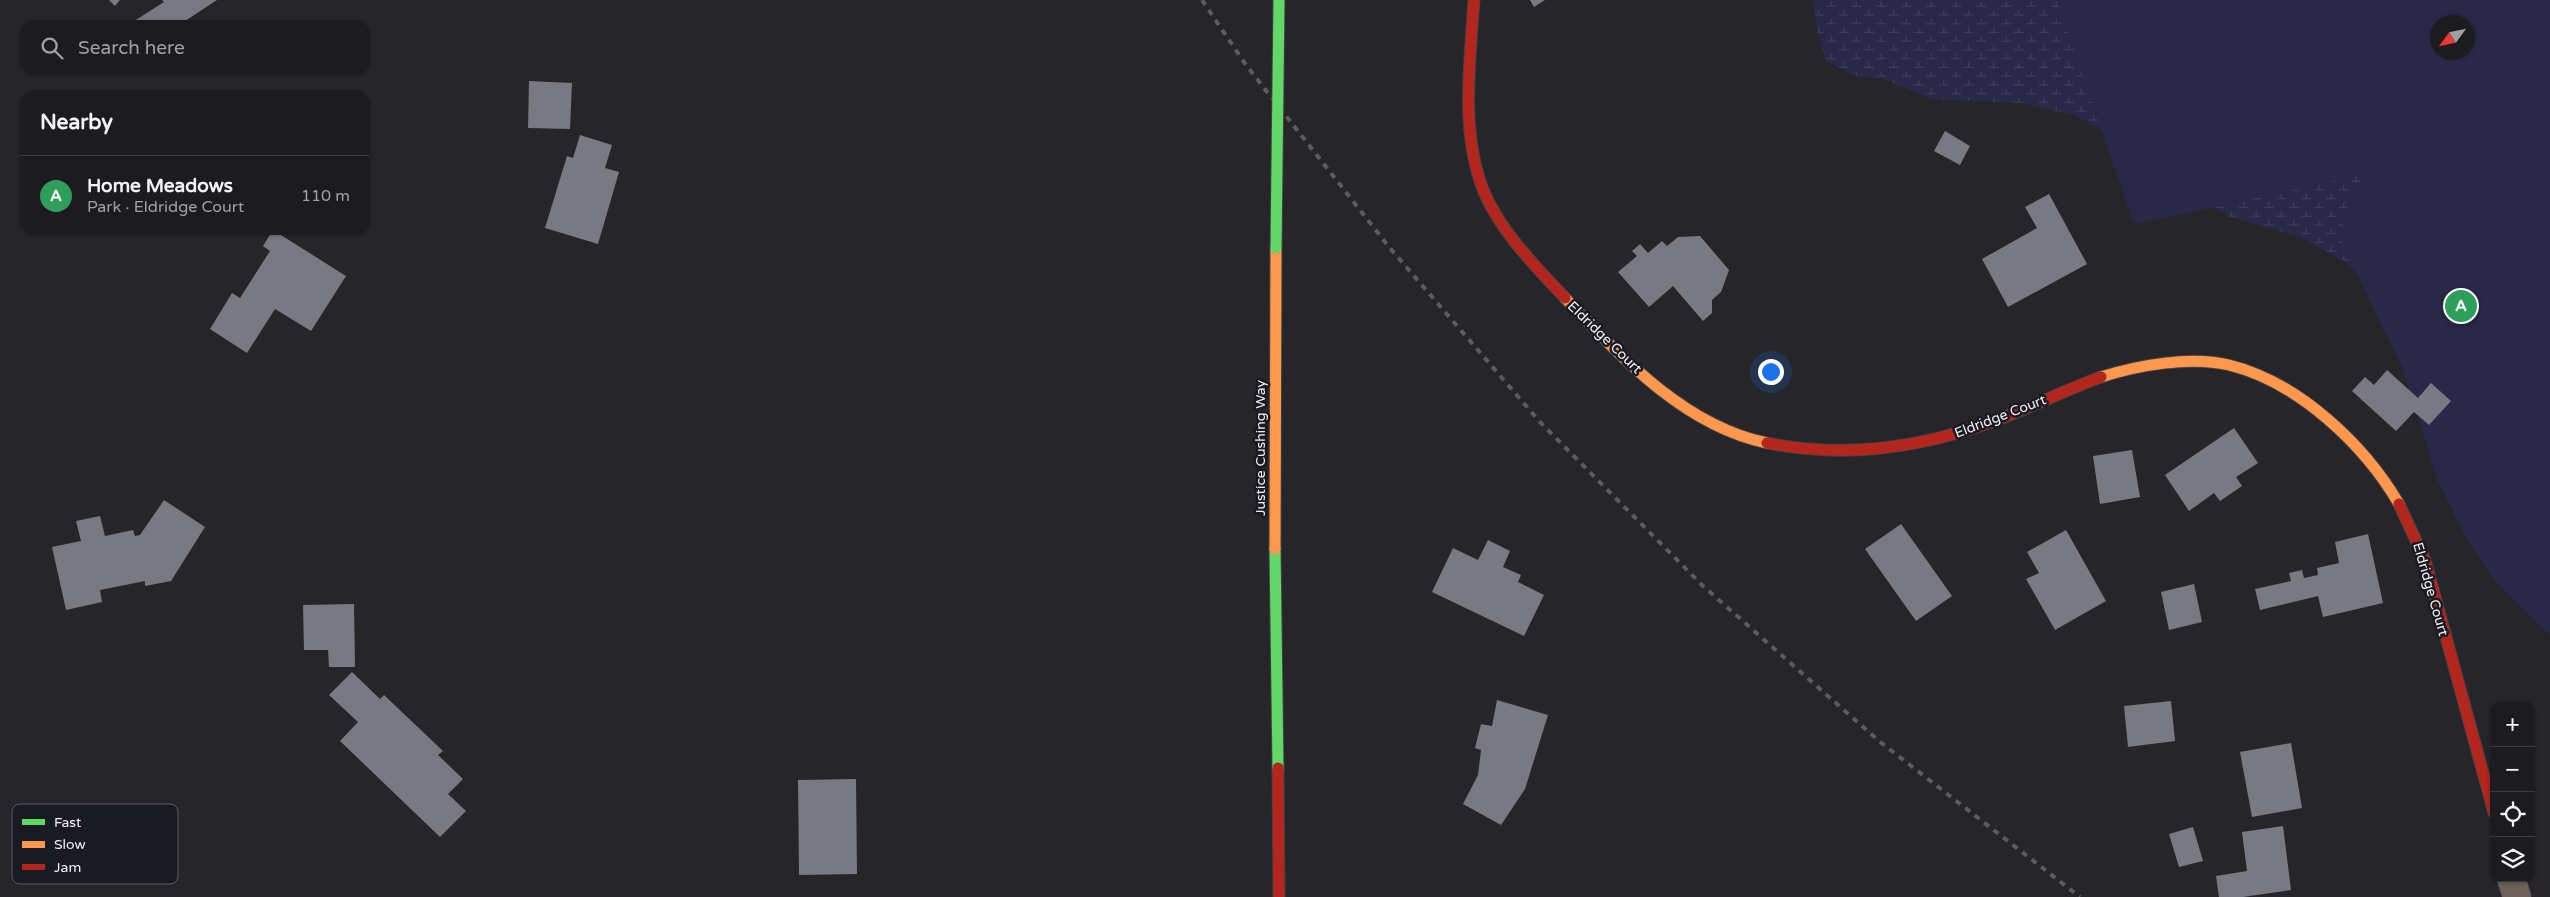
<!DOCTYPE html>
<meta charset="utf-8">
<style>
:root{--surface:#1c1c20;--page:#252529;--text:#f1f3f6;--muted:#a0a1a5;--line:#3a3a3e;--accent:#db2777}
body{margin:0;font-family:"Varela Round",sans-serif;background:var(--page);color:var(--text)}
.controls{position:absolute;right:15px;bottom:15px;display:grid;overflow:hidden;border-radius:10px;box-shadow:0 1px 4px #0004}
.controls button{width:45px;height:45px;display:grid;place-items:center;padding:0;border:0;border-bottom:1px solid var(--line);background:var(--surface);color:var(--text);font:25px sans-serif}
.compass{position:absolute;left:2430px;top:15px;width:45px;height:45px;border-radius:50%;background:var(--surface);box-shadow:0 1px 4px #0004;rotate:237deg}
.you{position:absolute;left:1770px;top:371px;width:18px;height:18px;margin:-12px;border:4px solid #fff;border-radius:50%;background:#1a73e8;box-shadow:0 0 0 8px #1a73e833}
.badge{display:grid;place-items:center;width:32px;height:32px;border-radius:50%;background:var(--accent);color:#fff;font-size:16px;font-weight:700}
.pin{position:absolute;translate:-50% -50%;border:2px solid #fff;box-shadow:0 1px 5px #0006}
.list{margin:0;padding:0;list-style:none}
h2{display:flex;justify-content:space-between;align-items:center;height:65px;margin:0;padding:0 20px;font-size:21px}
h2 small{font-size:16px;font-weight:400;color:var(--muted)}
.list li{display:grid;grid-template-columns:32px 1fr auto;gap:15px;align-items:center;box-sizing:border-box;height:80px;padding:0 20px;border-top:1px solid var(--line)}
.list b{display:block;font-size:19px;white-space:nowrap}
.list p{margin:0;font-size:16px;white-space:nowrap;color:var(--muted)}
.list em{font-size:16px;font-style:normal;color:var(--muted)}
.icon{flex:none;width:28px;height:28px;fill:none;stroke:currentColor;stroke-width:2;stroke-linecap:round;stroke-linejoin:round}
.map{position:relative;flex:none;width:2550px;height:897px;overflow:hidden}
.search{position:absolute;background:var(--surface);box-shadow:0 1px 4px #0004;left:20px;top:20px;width:350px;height:55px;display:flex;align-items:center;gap:12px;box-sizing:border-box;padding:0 18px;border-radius:15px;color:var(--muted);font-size:19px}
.panel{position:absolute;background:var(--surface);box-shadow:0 1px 4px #0004;left:20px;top:90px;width:350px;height:145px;border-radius:15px}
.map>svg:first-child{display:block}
.wetland{fill:url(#wetland-marsh);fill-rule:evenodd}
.park{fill:#2a2848;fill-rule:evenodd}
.building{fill:#797984}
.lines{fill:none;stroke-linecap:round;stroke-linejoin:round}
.street-casing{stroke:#424246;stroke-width:29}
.fast-casing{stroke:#424246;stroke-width:13}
.slow-casing{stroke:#424246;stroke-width:13}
.jam-casing{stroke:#424246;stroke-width:13}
.street{stroke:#6b605a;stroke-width:28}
.fast{stroke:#63d668;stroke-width:11}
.slow{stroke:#ff974d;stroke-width:11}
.jam{stroke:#b3261e;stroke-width:11}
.rail{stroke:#5f5b5b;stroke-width:4;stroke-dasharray:6 6;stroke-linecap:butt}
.fast-bridge-casing{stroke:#424246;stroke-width:13;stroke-linecap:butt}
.fast-bridge{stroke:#63d668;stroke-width:11}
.labels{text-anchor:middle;stroke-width:5;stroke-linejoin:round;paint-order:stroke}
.street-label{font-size:14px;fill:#f0f0f6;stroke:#1a1a22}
.key{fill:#1a1a22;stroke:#5a5a62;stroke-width:1}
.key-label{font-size:14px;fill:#f0f0f6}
</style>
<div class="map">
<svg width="2550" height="897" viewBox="0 0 2550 897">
<defs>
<pattern id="wetland-marsh" width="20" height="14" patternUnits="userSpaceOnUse" patternTransform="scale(1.25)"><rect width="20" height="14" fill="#2a2848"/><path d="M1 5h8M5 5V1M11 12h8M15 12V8" fill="none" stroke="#3f3d5a"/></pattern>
</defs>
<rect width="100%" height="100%" fill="#25252a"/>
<!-- wetland -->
<path class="wetland" d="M1812 0H2550L2387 292 2345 262 2297 236 2230 217 2160 172 2121 141 2075 115 2021 103 1932 99 1886 80 1852 75 1825 60 1817 29ZM2438 22H2468V52H2438Z"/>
<!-- park -->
<path class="park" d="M2057 0H2550V635L2496 582 2464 534 2437 479 2402 366 2343 246V216L2364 175 2134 224ZM2438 22H2468V52H2438Z"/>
<!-- building -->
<g class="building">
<polygon points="109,0 120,0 115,6"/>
<polygon points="162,0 217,0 179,25 128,25 164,2"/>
<polygon points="1530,0 1545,0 1534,7"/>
<polygon points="529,81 572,83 570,129 528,128"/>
<polygon points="1945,131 1970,146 1960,165 1934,151"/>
<polygon points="580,135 612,145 605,168 619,172 598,244 545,228 567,156 573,158"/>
<polygon points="2049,194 2087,264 2008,307 1982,259 2037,228 2025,207"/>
<polygon points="273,230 346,276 311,331 275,309 247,353 210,329 232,293 240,298 270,251 263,246"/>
<polygon points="1700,236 1729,270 1721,292 1712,300 1712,313 1703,321 1673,286 1649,307 1618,272 1637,256 1632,251 1640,244 1648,253 1662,241 1667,246 1678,237"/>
<polygon points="2387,370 2418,398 2431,383 2451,401 2429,425 2414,412 2396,431 2352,391 2365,377 2374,385"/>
<polygon points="2234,428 2258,463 2236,477 2242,486 2220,501 2214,493 2189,511 2165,475"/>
<polygon points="2132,450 2140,497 2100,504 2093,456"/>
<polygon points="164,500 205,527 171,581 145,586 145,581 100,590 102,602 66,610 52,547 81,541 76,521 100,516 105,536 133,530 135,536 140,535"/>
<polygon points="1901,524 1952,596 1916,621 1865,549"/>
<polygon points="2066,530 2106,601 2055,630 2026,579 2039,573 2027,552"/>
<polygon points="2368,534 2383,603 2323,617 2318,596 2260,610 2255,589 2291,581 2289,573 2302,570 2304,578 2318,575 2317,568 2339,563 2335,542"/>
<polygon points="1488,540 1510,551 1503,567 1521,575 1518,582 1544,595 1524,636 1432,592 1453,548 1478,560"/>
<polygon points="2194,584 2202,622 2169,630 2161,592"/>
<polygon points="354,604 355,667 329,667 328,650 304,650 303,605"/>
<polygon points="352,672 380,699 384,695 443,751 438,755 463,779 448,794 466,811 440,837 340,741 358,722 329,695"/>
<polygon points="1497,700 1548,715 1525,789 1501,825 1463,804 1478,775 1481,750 1475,748 1481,724 1492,726"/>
<polygon points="2171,701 2175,741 2128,747 2124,706"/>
<polygon points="2291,743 2302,808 2252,817 2240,752"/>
<polygon points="856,779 857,874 799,875 798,780"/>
<polygon points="2283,826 2291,890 2243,897 2219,897 2216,876 2247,871 2242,832"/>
<polygon points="2193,827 2203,861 2179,867 2169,834"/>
</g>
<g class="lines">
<defs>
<polyline id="street" points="2511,878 2517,897"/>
<polyline id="fast" points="1275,549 1278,768"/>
<g id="slow">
<path d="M1565 298C1620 356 1684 426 1767 443"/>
<path d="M2101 377C2139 365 2190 356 2229 365 2298 382 2364 444 2399 504"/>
<polyline points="1275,549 1276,248"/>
</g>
<g id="jam">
<path d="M1474 0C1470 62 1460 133 1484 192 1501 232 1536 267 1565 298"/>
<path d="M1767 443C1847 459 1927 447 2002 418 2036 405 2068 389 2101 377"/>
<polyline points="2399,504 2425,560 2494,813"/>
<polyline points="1278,768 1279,897"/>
</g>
</defs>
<!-- street casing -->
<use href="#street" class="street-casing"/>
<!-- fast casing -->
<use href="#fast" class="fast-casing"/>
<!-- slow casing -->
<use href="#slow" class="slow-casing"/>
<!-- jam casing -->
<use href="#jam" class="jam-casing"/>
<!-- street -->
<use href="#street" class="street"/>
<!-- fast -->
<use href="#fast" class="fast"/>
<!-- slow -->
<use href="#slow" class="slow"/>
<!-- jam -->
<use href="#jam" class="jam"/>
<!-- rail -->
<polyline class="rail" points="1202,0 1246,65 1389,247 1540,422 1703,586 1879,741 2080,897"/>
<defs>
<polyline id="fast-bridge" points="1276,248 1279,0"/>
</defs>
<!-- fast-bridge casing -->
<use href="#fast-bridge" class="fast-bridge-casing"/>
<!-- fast-bridge -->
<use href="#fast-bridge" class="fast-bridge"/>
</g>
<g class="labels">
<!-- street labels -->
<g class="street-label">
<text transform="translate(1605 337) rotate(44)" y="5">Eldridge Court</text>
<text transform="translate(2000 416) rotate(-21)" y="5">Eldridge Court</text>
<text transform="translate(1260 448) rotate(-90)" y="5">Justice Cushing Way</text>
<text transform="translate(2431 589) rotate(74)" y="5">Eldridge Court</text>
</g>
</g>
<!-- legend -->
<rect x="12" y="804" width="166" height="80" rx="8" class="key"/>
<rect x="22" y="819" width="23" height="6" fill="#63d668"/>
<rect x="22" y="841" width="23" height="7" fill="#ff974d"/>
<rect x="22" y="864" width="23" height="6" fill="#b3261e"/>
<g class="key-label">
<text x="54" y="827">Fast</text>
<text x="54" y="849">Slow</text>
<text x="54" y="872">Jam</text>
</g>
</svg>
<div class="controls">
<button>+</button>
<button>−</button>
<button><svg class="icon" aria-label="locate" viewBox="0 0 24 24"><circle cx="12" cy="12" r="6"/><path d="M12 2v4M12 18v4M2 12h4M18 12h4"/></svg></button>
<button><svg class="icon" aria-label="layers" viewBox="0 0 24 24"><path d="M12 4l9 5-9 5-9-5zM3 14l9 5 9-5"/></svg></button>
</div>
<svg class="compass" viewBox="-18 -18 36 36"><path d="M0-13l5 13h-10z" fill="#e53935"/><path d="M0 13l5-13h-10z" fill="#a0a1a5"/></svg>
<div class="you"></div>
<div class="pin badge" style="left:2461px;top:306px;background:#2e9e5b">A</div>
<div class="search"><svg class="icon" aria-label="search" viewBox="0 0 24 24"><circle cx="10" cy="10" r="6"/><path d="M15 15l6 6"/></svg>Search here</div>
<section class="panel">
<h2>Nearby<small></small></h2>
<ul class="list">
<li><span class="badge" style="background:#2e9e5b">A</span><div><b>Home Meadows</b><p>Park · Eldridge Court</p></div><em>110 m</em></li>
</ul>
</section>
</div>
